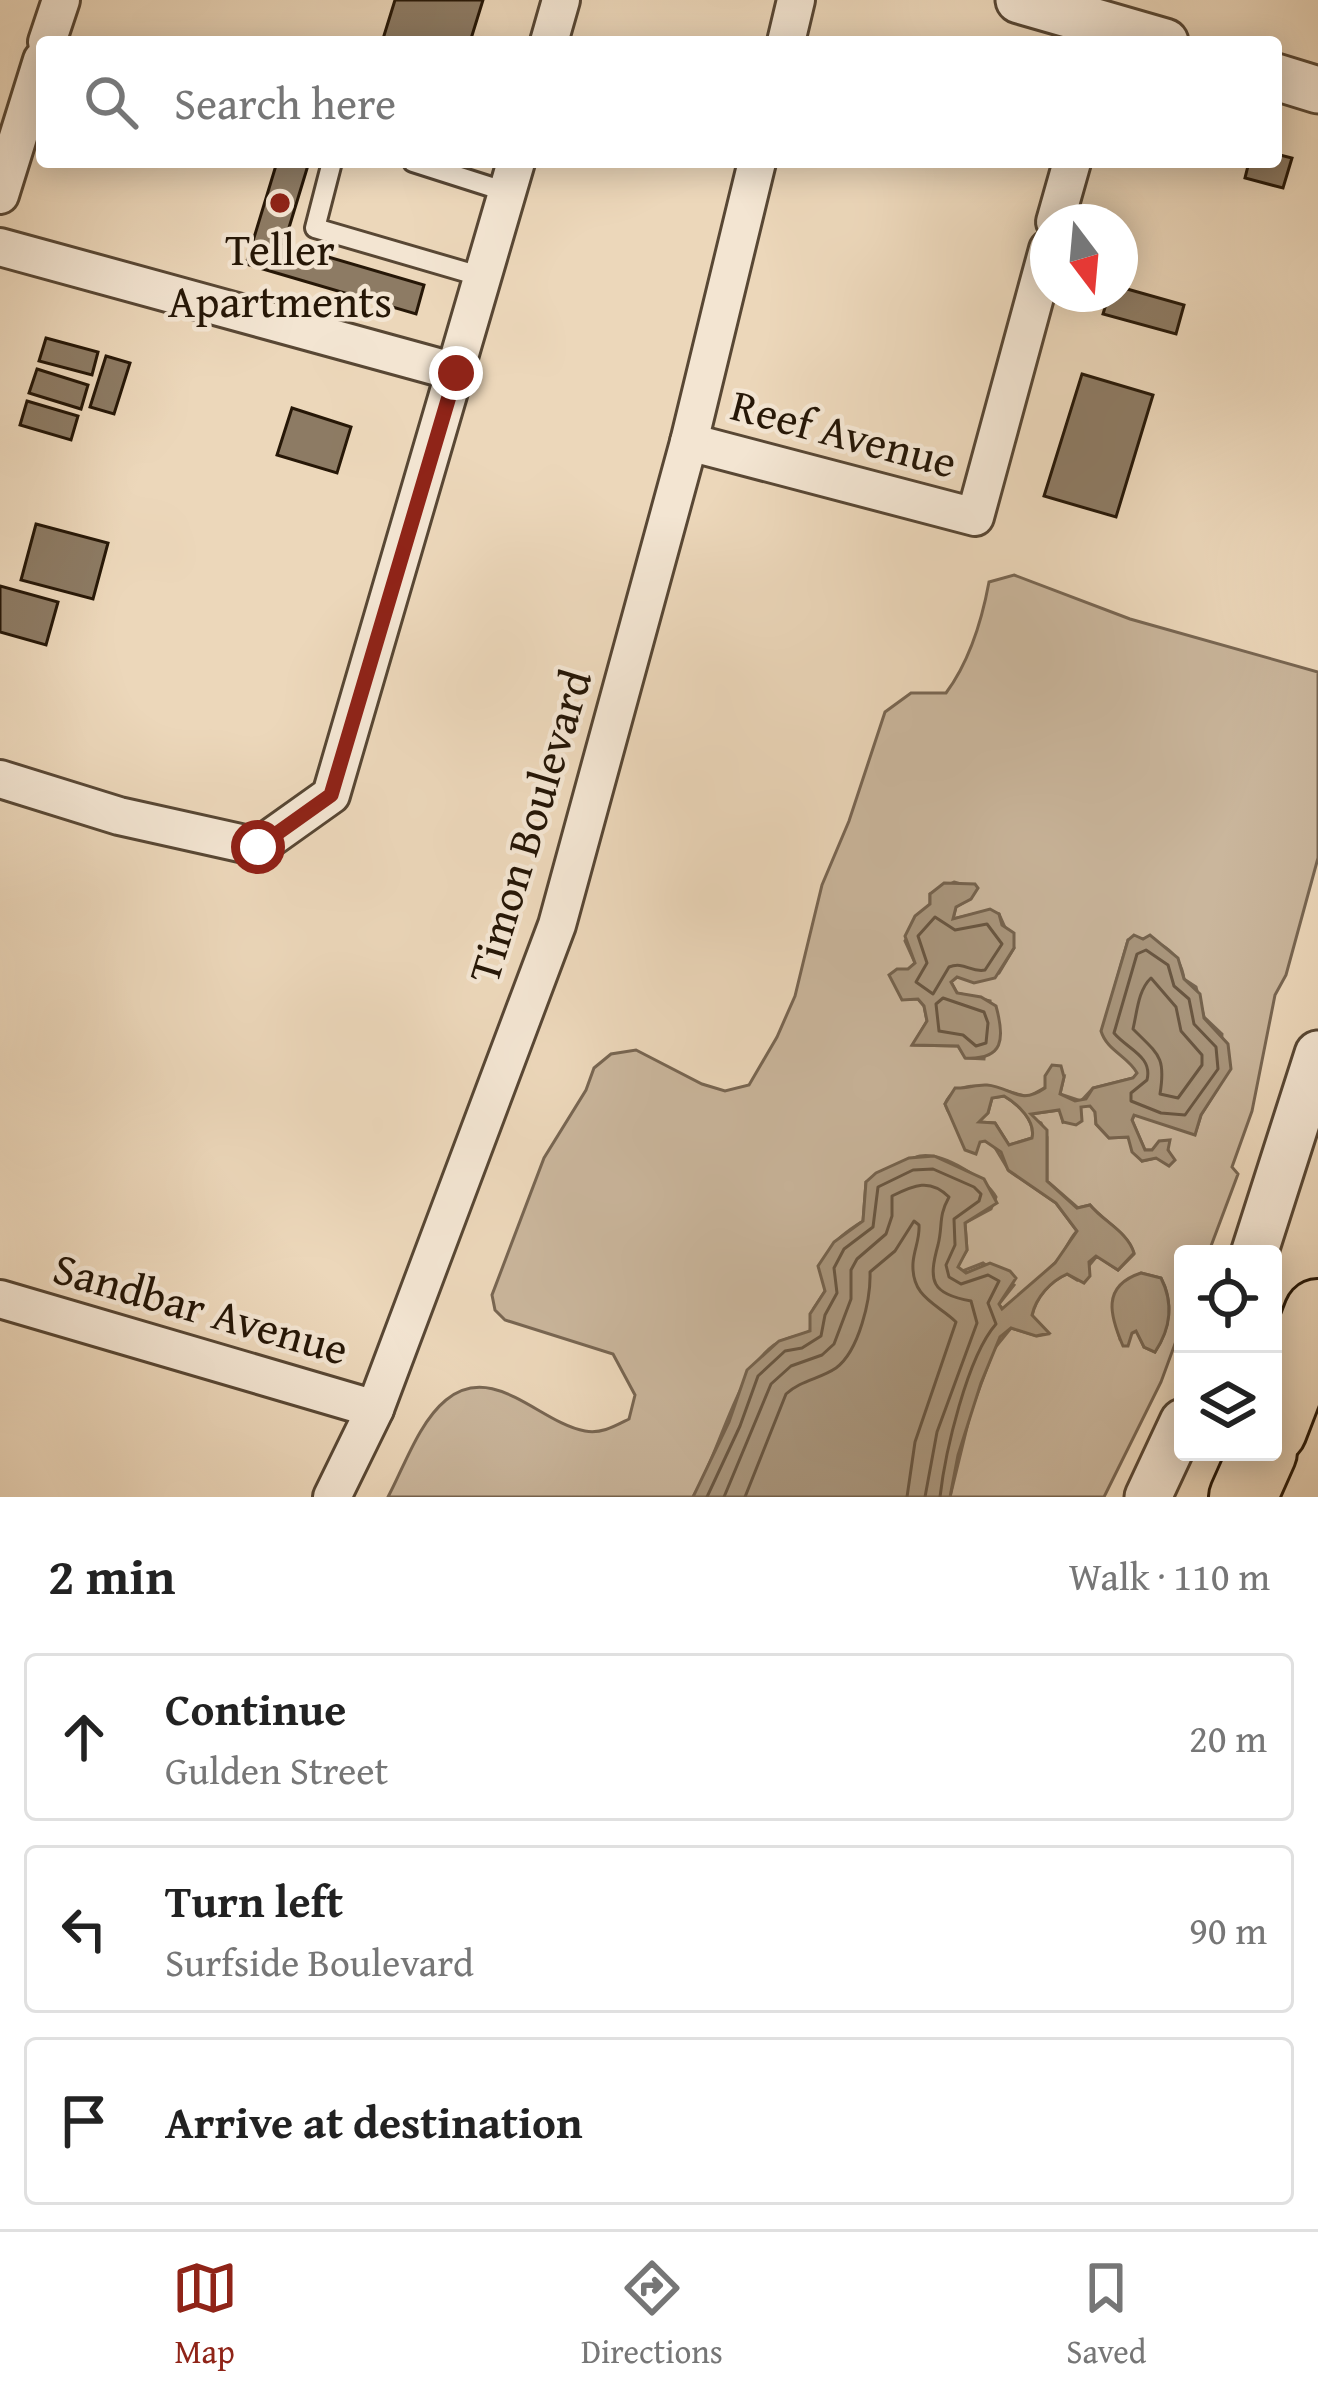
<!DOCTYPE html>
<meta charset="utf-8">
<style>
:root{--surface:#fff;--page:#f2f2f2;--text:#222;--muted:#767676;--line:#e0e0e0;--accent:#8f2418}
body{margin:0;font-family:"Gentium Book Plus",serif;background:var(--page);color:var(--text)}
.controls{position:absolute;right:36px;bottom:36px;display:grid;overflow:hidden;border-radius:12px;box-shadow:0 6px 30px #0003}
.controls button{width:108px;height:108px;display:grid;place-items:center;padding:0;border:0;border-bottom:3px solid var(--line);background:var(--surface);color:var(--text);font:60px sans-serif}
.compass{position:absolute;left:1030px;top:204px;width:108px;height:108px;border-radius:50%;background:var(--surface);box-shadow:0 6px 30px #0003;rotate:164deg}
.stop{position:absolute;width:36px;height:36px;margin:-27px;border:9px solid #8f2418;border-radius:50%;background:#fff}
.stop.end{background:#8f2418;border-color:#fff;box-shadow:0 3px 12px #0008}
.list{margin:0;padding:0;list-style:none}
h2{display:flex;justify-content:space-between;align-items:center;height:156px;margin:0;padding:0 48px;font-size:51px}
h2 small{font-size:39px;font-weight:400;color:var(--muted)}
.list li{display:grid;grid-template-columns:78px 1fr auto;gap:36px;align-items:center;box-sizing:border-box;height:168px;margin:0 24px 24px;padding:0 24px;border:3px solid var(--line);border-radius:12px}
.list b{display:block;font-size:45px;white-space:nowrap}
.list p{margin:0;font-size:39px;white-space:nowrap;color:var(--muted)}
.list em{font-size:39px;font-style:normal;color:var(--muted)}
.icon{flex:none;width:66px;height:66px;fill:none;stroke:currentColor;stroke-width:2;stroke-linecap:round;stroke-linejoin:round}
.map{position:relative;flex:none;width:1318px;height:1497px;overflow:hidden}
.search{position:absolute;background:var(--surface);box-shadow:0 6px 30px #0003;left:36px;right:36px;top:36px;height:132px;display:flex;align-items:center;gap:30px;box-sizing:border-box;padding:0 42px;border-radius:12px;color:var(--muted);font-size:45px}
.sheet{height:732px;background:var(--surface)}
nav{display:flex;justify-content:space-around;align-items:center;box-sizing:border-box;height:168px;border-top:3px solid var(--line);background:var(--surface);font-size:33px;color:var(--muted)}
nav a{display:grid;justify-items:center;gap:6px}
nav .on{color:var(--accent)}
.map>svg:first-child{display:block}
.green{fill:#cab69c;stroke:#786652;stroke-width:3;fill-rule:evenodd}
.water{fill:#a9967d;stroke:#75634e;stroke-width:3;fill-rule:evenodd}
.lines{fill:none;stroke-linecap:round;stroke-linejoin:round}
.shore{stroke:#685642;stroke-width:3}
.building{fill:#8d7b64;stroke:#261707;stroke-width:3}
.service-casing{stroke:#584734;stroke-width:24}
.minor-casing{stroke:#584734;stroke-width:42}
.tertiary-casing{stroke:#584734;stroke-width:51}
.motorway-casing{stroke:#261707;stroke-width:72}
.service{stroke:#f3e5d2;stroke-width:18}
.minor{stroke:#f3e5d2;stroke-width:36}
.tertiary{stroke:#f3e5d2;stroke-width:45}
.motorway{stroke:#ecd7ba;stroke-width:66}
.route{stroke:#8f2418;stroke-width:15}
.poi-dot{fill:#8f2418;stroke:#f3e5d2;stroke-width:4.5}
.labels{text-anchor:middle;stroke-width:9;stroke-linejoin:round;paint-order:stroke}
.poi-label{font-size:45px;fill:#261707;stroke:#f3e5d2}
.street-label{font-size:45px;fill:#261707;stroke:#f3e5d2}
</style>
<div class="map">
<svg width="1318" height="1497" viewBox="0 0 1318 1497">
<rect width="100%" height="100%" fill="#ecd7ba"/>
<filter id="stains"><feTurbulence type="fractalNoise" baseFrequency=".00167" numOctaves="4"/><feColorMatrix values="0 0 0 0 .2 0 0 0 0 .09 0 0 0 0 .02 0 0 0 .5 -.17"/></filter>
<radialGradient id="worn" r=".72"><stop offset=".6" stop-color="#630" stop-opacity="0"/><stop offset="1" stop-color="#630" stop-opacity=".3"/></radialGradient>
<!-- green -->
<g class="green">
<path d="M1014 575 1130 619 1318 672V858L1286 975 1275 995 1252 1111 1232 1167 1238 1174 1208 1254H1183V1322L1161 1382 1104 1497H950L971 1411 994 1349 1011 1328 1037 1336 1048 1334 1032 1316C1036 1298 1050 1281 1067 1274L1077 1280 1097 1256 1118 1270 1134 1254C1128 1232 1104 1222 1090 1205L1078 1208 1047 1181V1137L1041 1123 1032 1119 1031 1114 1060 1110 1063 1122 1080 1114 1081 1106 1090 1105 1095 1112 1096 1124 1109 1138 1128 1137 1142 1161 1170 1155 1168 1150H1145L1132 1120 1135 1114 1195 1134 1201 1115 1218 1088 1222 1034 1204 1017 1196 987 1184 979C1180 951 1156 935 1128 940L1105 1021C1115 1040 1128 1056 1138 1073L1133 1078 1093 1088 1081 1101 1060 1094 1064 1077 1028 1097C1003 1090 958 1073 945 1104 953 1128 976 1135 994 1146L1009 1171 1056 1203 1077 1231C1069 1239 1067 1248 1061 1256 1054 1266 1011 1304 1002 1309L999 1304 1014 1285 983 1263 960 1272 957 1266 967 1250 965 1223 991 1209 996 1197C986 1179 943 1152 920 1156 903 1160 882 1175 866 1182L863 1221C828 1243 823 1253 825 1291L814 1308 810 1331C798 1337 785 1337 774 1345 736 1372 719 1455 693 1497H388C404 1467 419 1422 446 1400 493 1361 540 1423 585 1431 602 1434 615 1426 629 1419L635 1395 613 1354 505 1320 495 1310 492 1295 544 1158 586 1090 594 1068 611 1054 636 1050 702 1084 725 1091 749 1085 777 1037 795 996 822 885 849 821 885 712 911 693H946C969 662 982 620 989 582ZM954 882 961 884 971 898 956 907 953 919 978 913 999 914 1014 948 999 973 957 977 951 982 957 993 990 1001 984 1059 966 1058 958 1046 913 1045 927 1021 924 1006 918 999H902L896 986 915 963 905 941 930 904V894ZM1141 1273 1161 1278C1174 1302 1170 1329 1155 1352L1144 1347 1137 1331 1120 1339 1116 1325 1124 1283Z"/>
<path d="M1004 1096C1018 1104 1036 1121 1032 1138L1009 1145 995 1123 978 1122 988 1113 992 1098Z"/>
</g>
<!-- water -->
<g class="water">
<path d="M944 883 975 884 978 888 971 899 956 907 953 919 990 909 999 914 1002 925 1014 933V948L995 978 974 983 957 977 951 982 957 993 981 997 996 1006C1005 1039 1004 1060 965 1058L958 1046 912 1045 927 1021 924 1006 918 999 902 1000 889 975 897 969H908L915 963 905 936 915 916 930 904V894Z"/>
<path d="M1134 935 1143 939 1150 935 1178 958 1184 979 1200 994 1204 1018 1228 1044 1231 1069 1201 1115 1195 1135 1134 1115 1132 1120 1145 1150H1152L1159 1141 1170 1140 1168 1150 1175 1160 1169 1166 1156 1158 1142 1161 1132 1152 1128 1137 1109 1138 1096 1124 1095 1112 1090 1106 1081 1107 1082 1121 1076 1125 1063 1122 1059 1110 1031 1114 1047 1130V1181L1077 1208 1090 1205C1104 1222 1128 1232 1134 1253L1118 1270 1096 1256 1089 1262 1090 1276 1084 1283 1067 1274C1051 1281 1036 1297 1032 1315L1049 1333 1036 1336 1011 1328 1000 1337 981 1383 958 1455 950 1497H693L729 1422 747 1370 779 1341 810 1331V1314L825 1291 818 1266 834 1242 863 1221 866 1182 876 1173 909 1158 934 1156 984 1179 997 1203 965 1223 967 1250 958 1267 966 1273 990 1263 1010 1271 1016 1278 999 1304 1002 1309 1055 1263 1077 1231 1056 1203 1008 1170 1001 1152 985 1141 980 1142 976 1154 965 1150 945 1104 955 1088C966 1089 977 1084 987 1085 1011 1087 1019 1106 1045 1088V1076L1052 1065 1061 1066 1064 1077 1060 1094 1075 1101 1086 1099 1093 1088 1133 1078 1137 1073C1128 1056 1107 1051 1101 1031L1128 940ZM1004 1096C1018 1104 1036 1121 1032 1138L1009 1145 995 1123 979 1122 988 1113 992 1098Z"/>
<path d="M1141 1273 1161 1278C1174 1304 1171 1328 1155 1352L1144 1347 1136 1331 1132 1333 1128 1346H1123C1110 1316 1101 1286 1141 1273Z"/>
</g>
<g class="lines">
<!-- shore -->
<g class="shore">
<path d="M935 917 955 930 987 924 1002 944 985 970C971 973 964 961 949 967L933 994 916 982 927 963 918 936Z"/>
<path d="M1146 950 1168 965 1174 986 1189 999 1194 1024 1216 1047 1218 1069 1185 1115 1161 1113 1131 1101V1093L1147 1080C1153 1056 1127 1049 1114 1033L1137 954Z"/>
<path d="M1151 978 1176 1007 1181 1031 1202 1055V1065L1178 1098 1160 1094C1166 1057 1159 1055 1133 1029 1137 1013 1138 990 1151 978Z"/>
<polygon points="943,998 984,1012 988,1023 986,1043 976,1046 963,1035 939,1031 936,1004"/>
<path d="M707 1497 740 1426 758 1376 785 1351 802 1348 821 1336 825 1315 837 1293 834 1268 844 1249 873 1227 878 1187 913 1170 933 1169 974 1187 981 1194 979 1201 954 1219 955 1245 946 1265 949 1277 961 1284 988 1275 999 1281 988 1303 996 1324C967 1357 945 1453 940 1497"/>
<path d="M724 1497 771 1384 791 1366 822 1355 834 1344 851 1299V1270L857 1259 886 1234 892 1216V1196C914 1185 930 1178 949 1197 938 1217 943 1225 938 1245 928 1281 931 1294 971 1301L977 1323 937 1432 925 1497"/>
<path d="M745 1497 786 1394C801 1380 820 1379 836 1368 859 1351 871 1299 870 1272L895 1251 914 1221 919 1225C920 1239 914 1249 913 1263 911 1298 938 1304 956 1322L915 1442 907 1497"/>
</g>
</g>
<!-- building -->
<g class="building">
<polygon points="395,0 483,0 470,42 382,42"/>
<polygon points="1276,154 1292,158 1283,188 1245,178 1249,162 1276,162"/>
<polygon points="277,162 309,162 284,244 424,285 416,314 246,264"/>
<polygon points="1120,287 1184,305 1176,334 1103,314 1109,294 1120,294"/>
<polygon points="46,338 98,352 92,375 39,361"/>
<polygon points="106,356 130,363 114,414 90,407"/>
<polygon points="37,369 88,385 81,409 29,393"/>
<polygon points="1082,374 1153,395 1116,517 1044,496"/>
<polygon points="27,401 78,416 71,440 20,425"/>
<polygon points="292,408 351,427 337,473 277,455"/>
<polygon points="36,524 108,543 93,599 21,580"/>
<polygon points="0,586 58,602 46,645 0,632"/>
</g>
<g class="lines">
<defs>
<g id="service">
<polyline points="332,162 315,228 483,277"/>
<polyline points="413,162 507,192"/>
</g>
<g id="minor">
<polyline points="47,42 61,0"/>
<polyline points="549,42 561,0"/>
<polyline points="786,42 796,0"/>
<polyline points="0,195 42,60"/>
<polyline points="1055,222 1072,162"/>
<polyline points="0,247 456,372"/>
<polyline points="689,442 975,517 1048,249"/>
<polyline points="0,779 119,816 258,847 331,795 516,162"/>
<polyline points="0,1299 375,1409"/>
<polyline points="332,1497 375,1409 557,925 689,442 757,162"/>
</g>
<g id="tertiary">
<polyline points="1019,0 1165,42"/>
<polyline points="1276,77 1318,90"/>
<polyline points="1254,1254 1318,1054"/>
<polyline points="1148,1497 1183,1422"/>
</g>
<g id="motorway">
<polyline points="1273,1430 1318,1313"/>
<polyline points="1243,1497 1263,1452"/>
</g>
</defs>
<!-- service casing -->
<use href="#service" class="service-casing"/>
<!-- minor casing -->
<use href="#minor" class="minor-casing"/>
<!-- tertiary casing -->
<use href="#tertiary" class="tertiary-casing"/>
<!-- motorway casing -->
<use href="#motorway" class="motorway-casing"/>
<!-- service -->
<use href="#service" class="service"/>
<!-- minor -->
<use href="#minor" class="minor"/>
<!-- tertiary -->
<use href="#tertiary" class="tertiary"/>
<!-- motorway -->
<use href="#motorway" class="motorway"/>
</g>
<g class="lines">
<!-- route -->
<polyline class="route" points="258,847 331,795 456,373"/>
</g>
<!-- markers -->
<circle class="poi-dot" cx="280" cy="203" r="12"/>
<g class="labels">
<!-- poi labels -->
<g class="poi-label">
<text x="280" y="265">Teller<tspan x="280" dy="52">Apartments</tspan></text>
</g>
<!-- street labels -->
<g class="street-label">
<text transform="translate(844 433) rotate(15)" y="16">Reef Avenue</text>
<text transform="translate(529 826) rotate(-73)" y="16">Timon Boulevard</text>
<text transform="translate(201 1308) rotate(16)" y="16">Sandbar Avenue</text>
</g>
</g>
<rect width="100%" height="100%" filter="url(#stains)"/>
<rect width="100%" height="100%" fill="url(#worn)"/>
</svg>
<div class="controls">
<button><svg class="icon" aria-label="locate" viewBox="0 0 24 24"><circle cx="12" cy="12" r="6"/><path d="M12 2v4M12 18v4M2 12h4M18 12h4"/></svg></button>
<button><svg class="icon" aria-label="layers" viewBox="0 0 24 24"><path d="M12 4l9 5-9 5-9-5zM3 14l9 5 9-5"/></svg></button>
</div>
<svg class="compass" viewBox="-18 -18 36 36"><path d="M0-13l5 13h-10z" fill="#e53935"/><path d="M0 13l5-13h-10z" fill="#767676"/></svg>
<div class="stop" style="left:258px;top:847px"></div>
<div class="stop end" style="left:456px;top:373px"></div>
<div class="search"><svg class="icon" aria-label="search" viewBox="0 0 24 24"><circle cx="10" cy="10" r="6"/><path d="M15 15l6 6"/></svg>Search here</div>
</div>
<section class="sheet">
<h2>2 min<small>Walk · 110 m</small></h2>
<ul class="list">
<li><svg class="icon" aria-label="ahead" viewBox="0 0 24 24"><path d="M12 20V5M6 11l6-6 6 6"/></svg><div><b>Continue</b><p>Gulden Street</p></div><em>20 m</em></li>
<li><svg class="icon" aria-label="left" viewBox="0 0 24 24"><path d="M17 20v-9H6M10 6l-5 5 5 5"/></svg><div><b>Turn left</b><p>Surfside Boulevard</p></div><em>90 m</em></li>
<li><svg class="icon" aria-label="arrive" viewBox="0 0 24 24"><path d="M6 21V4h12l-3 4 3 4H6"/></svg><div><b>Arrive at destination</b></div></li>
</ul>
</section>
<nav>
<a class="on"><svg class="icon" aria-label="map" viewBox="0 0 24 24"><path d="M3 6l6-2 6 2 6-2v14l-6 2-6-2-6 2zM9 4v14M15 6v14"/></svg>Map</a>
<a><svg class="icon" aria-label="directions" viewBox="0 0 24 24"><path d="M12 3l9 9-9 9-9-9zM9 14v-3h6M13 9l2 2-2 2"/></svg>Directions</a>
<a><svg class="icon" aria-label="saved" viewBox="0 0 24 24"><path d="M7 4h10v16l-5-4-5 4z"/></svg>Saved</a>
</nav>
